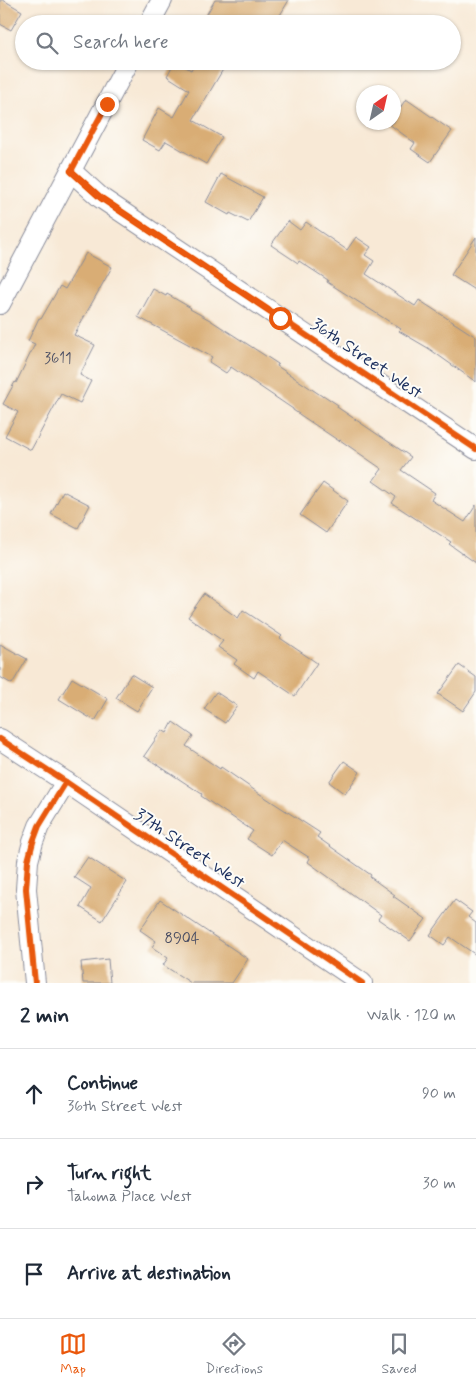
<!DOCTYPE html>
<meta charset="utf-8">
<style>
:root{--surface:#fff;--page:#f2f2f3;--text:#1f2937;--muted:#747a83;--line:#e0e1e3;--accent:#ea580c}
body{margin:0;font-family:Mynerve,sans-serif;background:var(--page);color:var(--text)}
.compass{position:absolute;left:356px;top:85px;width:45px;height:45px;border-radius:50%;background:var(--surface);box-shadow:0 1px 4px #0004;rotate:34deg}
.stop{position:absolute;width:15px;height:15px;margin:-11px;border:4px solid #ea580c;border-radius:50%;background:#fff}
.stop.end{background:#ea580c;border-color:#fff;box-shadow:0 1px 5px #0008}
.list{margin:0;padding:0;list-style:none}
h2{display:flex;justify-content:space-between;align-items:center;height:65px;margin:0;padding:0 20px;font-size:21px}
h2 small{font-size:16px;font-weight:400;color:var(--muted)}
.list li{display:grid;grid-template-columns:32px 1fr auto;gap:15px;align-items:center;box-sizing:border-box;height:90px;padding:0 20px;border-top:1px solid var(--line)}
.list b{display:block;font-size:19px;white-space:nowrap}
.list p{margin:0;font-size:16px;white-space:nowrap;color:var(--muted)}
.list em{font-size:16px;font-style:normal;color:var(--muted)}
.icon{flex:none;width:28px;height:28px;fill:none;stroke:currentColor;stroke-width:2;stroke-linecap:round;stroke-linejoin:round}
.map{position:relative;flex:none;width:476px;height:983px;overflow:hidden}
.search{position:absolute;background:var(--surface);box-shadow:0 1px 4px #0004;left:15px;right:15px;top:15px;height:55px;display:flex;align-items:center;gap:12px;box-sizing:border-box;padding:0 18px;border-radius:28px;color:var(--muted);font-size:19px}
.sheet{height:335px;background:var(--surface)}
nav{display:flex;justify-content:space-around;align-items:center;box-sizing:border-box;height:70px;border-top:1px solid var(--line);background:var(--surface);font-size:14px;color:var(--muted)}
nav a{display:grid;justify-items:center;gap:2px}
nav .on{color:var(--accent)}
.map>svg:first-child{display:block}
.building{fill:#d9ad74}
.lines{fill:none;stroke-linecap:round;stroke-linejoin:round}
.minor-casing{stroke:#8a8c9a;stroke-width:22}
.minor{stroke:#fff;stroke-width:20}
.cycleway-casing{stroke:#fdfcf7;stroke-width:9}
.cycleway{stroke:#e8590c;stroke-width:6}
.route{stroke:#ea580c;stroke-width:6}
.labels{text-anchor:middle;stroke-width:4;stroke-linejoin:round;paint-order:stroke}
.number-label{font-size:15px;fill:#4a4e64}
.street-label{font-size:18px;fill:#1b2f5e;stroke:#fdfcf7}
</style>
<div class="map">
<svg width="476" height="983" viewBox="0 0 476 983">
<rect width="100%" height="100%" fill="#fdfcf7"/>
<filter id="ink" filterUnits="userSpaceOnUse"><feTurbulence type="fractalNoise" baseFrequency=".02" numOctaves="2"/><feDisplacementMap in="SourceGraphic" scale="10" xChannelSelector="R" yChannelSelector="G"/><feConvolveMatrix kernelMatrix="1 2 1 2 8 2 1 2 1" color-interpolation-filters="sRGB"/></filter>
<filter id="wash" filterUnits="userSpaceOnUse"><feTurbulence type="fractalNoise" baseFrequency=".0096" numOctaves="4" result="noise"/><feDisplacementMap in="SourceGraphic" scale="20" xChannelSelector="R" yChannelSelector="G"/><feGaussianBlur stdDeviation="1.12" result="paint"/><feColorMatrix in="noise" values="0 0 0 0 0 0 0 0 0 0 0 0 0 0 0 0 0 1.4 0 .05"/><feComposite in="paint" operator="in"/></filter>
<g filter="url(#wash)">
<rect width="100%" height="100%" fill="#f8e9d6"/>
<g id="blocks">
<!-- building -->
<g class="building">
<polygon points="0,0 3,0 22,11 11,30 0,24"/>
<polygon points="215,0 289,0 276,22 268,17 264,24 201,24"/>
<polygon points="175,61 191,70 196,61 228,61 193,120 222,137 206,164 166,141 160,150 142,140 159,108 174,117 189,90 167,76"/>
<polygon points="406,99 452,131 430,162 411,149 415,143 389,124 394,122 394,117"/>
<polygon points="221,174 263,197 248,222 230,213 229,215 206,202"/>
<polygon points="288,221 300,230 306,222 347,250 356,237 371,247 365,255 374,261 366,274 415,306 419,300 476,337 476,382 428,348 399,331 401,329 327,282 328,280 299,261 298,263 271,245"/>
<polygon points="476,237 476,291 451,275"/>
<polygon points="86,253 112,267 74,335 95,345 80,375 91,381 80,403 61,394 31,450 5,436 18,412 3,404 15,382 16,383 35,344 28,341 39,318 41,319 60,286 65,289"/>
<polygon points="153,289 166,296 167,294 191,308 190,309 210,320 278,364 277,366 322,396 323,395 338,405 337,407 411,457 401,470 435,493 431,500 465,522 476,505 476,563 449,544 451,542 392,503 396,497 373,481 382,469 340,440 339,441 293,410 293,409 231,367 226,373 209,362 212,357 138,317"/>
<polygon points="323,483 348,501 326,533 300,515"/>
<polygon points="63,491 90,505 78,528 51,514"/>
<polygon points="204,594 238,618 243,610 282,636 280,638 317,663 295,696 258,671 254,678 234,664 237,660 218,647 223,641 188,617"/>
<polygon points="0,644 27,659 12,684 0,677"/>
<polygon points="459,665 476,677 476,692 463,711 438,694"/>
<polygon points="131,674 152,687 137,711 116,698"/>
<polygon points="72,678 108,699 95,721 59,699"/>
<polygon points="216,692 237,706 225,723 204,709"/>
<polygon points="173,722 193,736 186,746 220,769 221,767 260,794 320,833 317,837 371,875 370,877 395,895 393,896 426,919 410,941 378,919 381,915 308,862 310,858 282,840 272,855 247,839 253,831 201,796 202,794 144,756 162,730 167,733"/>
<polygon points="344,761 360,772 345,794 329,782"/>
<polygon points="88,857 127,882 102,921 80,907 91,888 74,877"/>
<polygon points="160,900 248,959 232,983 191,983 163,965 168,958 152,947 156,941 140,930"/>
<polygon points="455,900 472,912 468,917 476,923 476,955 450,937 444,945 430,935"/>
<polygon points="108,959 110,983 83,983 81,962"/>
</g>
</g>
</g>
<g filter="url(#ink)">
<use href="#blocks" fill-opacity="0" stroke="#8a8c9a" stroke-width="1"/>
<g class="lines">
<defs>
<g id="minor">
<polyline points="149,24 162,0"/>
<polyline points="71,171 101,198 476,449"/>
<polyline points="0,304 129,61"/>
<polyline points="0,739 66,782 362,983"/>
<polyline points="35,983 26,889 28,861 33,842 39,826 66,782"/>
</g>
</defs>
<!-- minor casing -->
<use href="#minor" class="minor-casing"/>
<!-- minor -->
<use href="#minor" class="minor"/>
<defs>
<g id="cycleway">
<polyline points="71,171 101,198 476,449"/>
<polyline points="0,739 66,782 362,983"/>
<polyline points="35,983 26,889 28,861 33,842 39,826 66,782"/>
</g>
</defs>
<!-- cycleway casing -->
<use href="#cycleway" class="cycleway-casing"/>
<!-- cycleway -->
<use href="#cycleway" class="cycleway"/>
</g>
</g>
<g class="lines" filter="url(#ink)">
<!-- route -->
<polyline class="route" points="107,104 71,171 101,198 280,318"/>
</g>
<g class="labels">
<!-- number labels -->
<g class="number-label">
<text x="58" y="363">3611</text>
<text x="182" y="943">8904</text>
</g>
<!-- street labels -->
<g class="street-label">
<text transform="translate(367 358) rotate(34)" y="6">36th Street West</text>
<text transform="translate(190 848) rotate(34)" y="6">37th Street West</text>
</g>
</g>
</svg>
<svg class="compass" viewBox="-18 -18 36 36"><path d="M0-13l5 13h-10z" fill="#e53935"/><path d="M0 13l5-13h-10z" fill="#747a83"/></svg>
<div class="stop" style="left:280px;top:318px"></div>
<div class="stop end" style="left:107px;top:104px"></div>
<div class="search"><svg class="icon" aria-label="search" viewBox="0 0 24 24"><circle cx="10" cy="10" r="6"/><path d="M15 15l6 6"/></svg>Search here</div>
</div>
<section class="sheet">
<h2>2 min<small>Walk · 120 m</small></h2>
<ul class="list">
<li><svg class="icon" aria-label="ahead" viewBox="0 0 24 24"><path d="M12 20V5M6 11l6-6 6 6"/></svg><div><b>Continue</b><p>36th Street West</p></div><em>90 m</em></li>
<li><svg class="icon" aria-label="right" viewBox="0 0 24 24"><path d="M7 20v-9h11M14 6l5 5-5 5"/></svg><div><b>Turn right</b><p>Tahoma Place West</p></div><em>30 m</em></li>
<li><svg class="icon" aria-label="arrive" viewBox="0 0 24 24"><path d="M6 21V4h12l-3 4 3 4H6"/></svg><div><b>Arrive at destination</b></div></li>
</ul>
</section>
<nav>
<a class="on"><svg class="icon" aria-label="map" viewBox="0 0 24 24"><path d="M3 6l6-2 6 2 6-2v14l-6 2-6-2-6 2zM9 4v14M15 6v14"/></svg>Map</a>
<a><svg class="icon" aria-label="directions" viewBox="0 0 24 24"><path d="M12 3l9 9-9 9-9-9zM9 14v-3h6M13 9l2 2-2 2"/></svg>Directions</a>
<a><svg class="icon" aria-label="saved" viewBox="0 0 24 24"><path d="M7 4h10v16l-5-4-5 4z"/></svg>Saved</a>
</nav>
